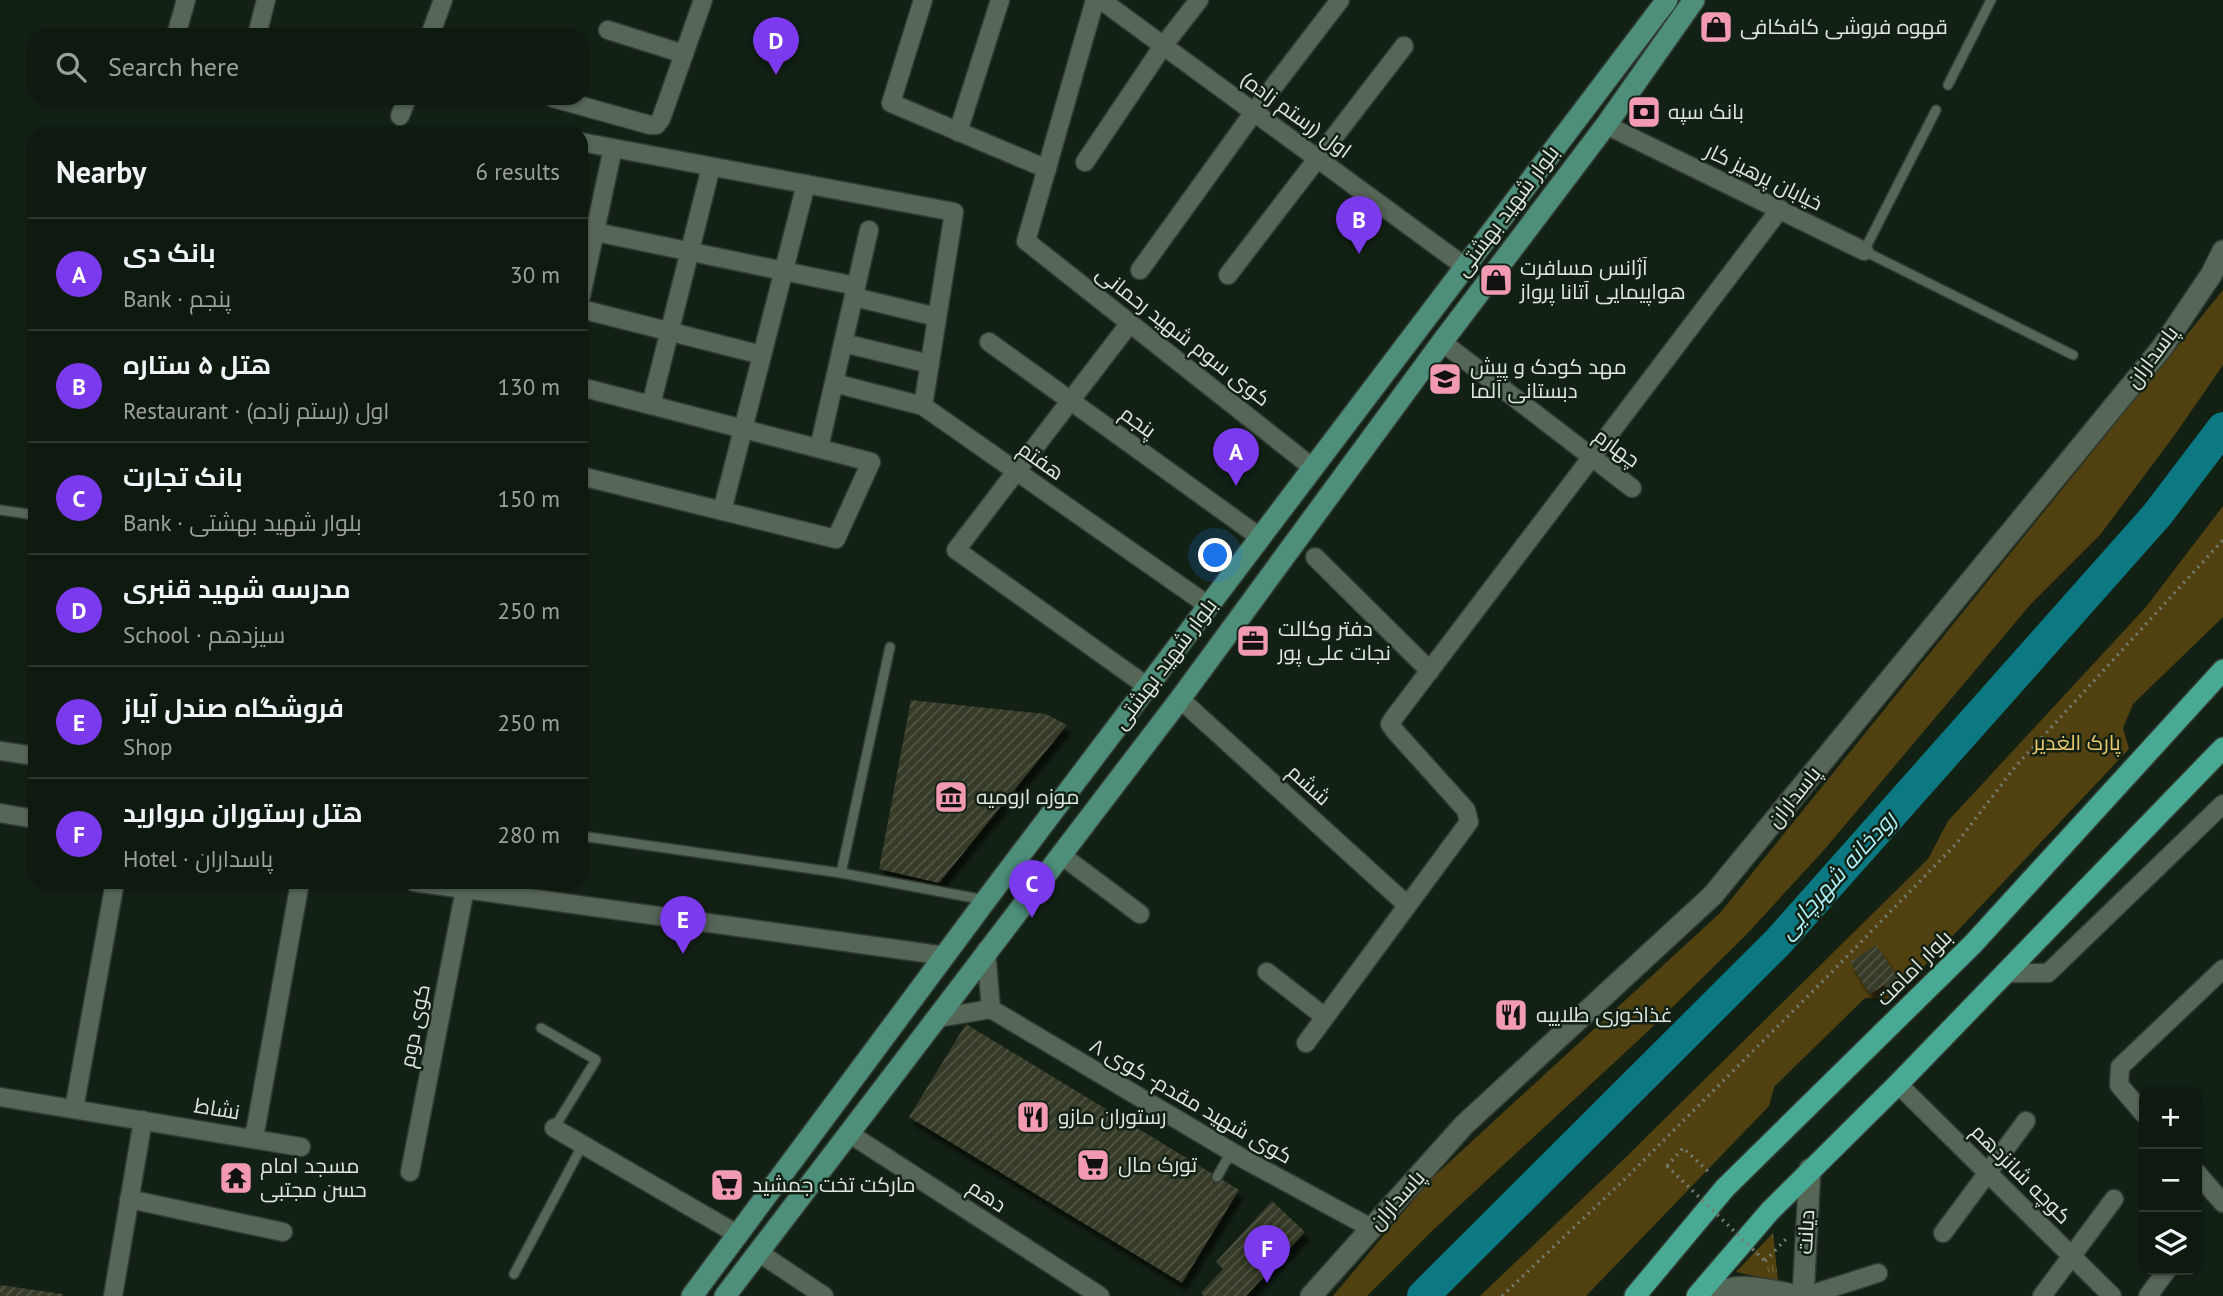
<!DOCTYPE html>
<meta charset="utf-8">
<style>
:root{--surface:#0e190f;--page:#172218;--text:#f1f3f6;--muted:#9ba09e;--line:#2e382f;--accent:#7c3aed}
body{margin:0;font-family:"PT Sans",Cairo,sans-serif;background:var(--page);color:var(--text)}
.controls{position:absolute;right:21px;bottom:21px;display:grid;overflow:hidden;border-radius:14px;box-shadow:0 2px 5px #0004}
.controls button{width:63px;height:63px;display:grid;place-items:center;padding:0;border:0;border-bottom:2px solid var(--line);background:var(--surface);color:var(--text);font:35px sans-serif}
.you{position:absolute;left:1216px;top:556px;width:24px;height:24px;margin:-18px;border:5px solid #fff;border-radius:50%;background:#1a73e8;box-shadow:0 0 0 10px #1a73e833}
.badge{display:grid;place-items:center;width:46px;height:46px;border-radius:50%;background:var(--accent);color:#fff;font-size:23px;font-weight:700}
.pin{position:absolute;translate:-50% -58px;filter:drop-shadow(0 2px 4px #0008)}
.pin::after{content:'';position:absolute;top:37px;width:24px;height:21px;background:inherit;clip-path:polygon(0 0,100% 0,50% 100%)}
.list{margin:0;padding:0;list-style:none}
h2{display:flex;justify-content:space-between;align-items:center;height:91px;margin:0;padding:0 28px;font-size:30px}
h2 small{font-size:23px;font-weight:400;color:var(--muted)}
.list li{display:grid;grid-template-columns:46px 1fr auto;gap:21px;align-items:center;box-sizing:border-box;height:112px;padding:0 28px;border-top:2px solid var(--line)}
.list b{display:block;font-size:26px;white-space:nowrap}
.list p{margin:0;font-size:23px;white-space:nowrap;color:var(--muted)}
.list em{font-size:23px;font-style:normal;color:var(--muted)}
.icon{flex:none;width:38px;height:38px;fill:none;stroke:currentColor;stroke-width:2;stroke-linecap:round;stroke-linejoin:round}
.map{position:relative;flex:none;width:2223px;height:1296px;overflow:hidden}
.search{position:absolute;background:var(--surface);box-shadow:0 2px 5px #0004;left:28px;top:28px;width:560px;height:77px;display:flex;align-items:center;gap:18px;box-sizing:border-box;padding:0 24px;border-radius:21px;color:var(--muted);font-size:26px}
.panel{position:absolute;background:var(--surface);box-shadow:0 2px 5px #0004;left:28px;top:126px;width:560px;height:763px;border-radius:21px}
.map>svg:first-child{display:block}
.grass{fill:url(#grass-tufts)}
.green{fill:#524110}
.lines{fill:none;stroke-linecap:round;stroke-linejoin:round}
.river{stroke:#0b7882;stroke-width:32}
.building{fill:url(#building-hatch);filter:url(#shadow)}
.lane-casing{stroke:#323b33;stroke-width:12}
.street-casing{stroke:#323b33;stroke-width:21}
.secondary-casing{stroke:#323b33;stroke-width:24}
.primary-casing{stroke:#323b33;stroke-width:24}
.highway-casing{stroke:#323b33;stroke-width:24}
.path{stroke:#737e73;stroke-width:3.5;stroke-dasharray:2 5;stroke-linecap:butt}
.lane{stroke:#566657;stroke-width:9}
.street{stroke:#566657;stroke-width:18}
.secondary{stroke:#566657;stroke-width:21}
.primary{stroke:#4e8f7c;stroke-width:21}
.highway{stroke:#49aa94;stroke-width:21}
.path-bridge{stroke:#737e73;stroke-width:3.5;stroke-dasharray:2 5;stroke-linecap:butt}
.labels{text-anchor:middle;stroke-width:5;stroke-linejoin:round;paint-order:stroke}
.poi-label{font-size:21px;fill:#dfe8df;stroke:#132114;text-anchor:start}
.street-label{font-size:21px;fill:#dfe8df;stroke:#132114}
.park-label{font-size:21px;fill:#edcb6f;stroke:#132114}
.water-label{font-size:23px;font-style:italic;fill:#acf2fa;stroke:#132114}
</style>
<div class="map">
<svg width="2223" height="1296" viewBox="0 0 2223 1296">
<defs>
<pattern id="grass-tufts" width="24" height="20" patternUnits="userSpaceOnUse" patternTransform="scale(1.75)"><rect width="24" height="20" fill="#524110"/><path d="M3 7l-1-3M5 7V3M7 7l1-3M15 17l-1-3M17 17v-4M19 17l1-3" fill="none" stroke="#6a5c32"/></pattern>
<pattern id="building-hatch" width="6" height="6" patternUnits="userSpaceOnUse" patternTransform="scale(1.75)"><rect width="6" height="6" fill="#363a28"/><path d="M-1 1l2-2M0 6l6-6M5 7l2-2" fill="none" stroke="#535647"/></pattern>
<filter id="shadow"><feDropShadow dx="4.5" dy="8" stdDeviation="2" flood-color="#0009"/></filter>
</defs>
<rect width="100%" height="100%" fill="#132114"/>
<!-- grass -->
<polygon class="grass" points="1773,1233 1778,1281 1736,1272"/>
<!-- green -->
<g class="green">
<polygon points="2223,290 2223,365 2176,433 2100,535 2030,605 1824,850 1745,936 1644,1035 1433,1230 1367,1296 1333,1296 1430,1180 1720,913"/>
<polygon points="2223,506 2223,617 2133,704 2123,728 2129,749 1893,999 1865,998 1774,1087 1769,1106 1586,1296 1480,1296 1623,1160 1928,859 1948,821 2146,607"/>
</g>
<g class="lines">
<!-- river -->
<polyline class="river" points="1423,1296 1778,942 2157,515 2223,428"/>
</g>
<!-- building -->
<g class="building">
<polygon points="911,700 1046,714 1067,725 939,883 879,869"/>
<polygon points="1876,945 1901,983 1889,991 1884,985 1870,994 1850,962"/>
<polygon points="966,1024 1239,1190 1182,1283 909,1117"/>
<polygon points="1272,1201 1305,1232 1246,1296 1204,1296 1201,1293 1223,1269 1216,1262"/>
<polygon points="0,1285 63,1294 63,1296 0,1296"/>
</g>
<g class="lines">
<defs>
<g id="lane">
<polyline points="1948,85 1991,0"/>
<polyline points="1936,110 1864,251 2073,355"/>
<polyline points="0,510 35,515"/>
<polyline points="581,836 841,873 985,900"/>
<polyline points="841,873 890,647"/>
<polyline points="541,1028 596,1060 554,1128"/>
<polyline points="1217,1177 1226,1161 1232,1157 1236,1158"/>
<polyline points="514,1274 583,1144"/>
</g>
<g id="street">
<polyline points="923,0 891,103 1047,169"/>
<polyline points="1095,0 1026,241 1313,468"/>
<polyline points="1101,0 1464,266"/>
<polyline points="608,30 684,54"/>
<polyline points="176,35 186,0"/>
<polyline points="257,35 266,0"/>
<polyline points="430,35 443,0"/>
<polyline points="553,98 650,125 656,125 661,119 703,0"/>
<polyline points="400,116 407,98"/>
<polyline points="1606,125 1864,251"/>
<polyline points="958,132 1000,0"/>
<polyline points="581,142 954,212 923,406"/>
<polyline points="1085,162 1163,46 1199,0"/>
<polyline points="581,229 856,286"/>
<polyline points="1140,270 1254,112 1340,0"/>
<polyline points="1228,275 1404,46"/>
<polyline points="581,296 613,148"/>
<polyline points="854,297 937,317"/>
<polyline points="581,309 762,355"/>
<polyline points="1130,323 956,550 1148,687"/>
<polyline points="989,342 1261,538"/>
<polyline points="1442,342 1632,488"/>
<polyline points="843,343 930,364"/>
<polyline points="834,383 923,406 1209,606"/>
<polyline points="581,387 871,462 836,539 581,476"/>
<polyline points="651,405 711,167"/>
<polyline points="819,448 869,230"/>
<polyline points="722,511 806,184"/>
<polyline points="1315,557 1430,671"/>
<polyline points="1180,699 1407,905"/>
<polyline points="0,751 35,756"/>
<polyline points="0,813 35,819"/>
<polyline points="1061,855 1140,914"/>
<polyline points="414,882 946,956"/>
<polyline points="1267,972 1325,1017"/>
<polyline points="2005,973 2048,973 2223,804"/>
<polyline points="991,1009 1242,1158 1371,1228"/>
<polyline points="937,1018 991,1009 986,950"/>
<polyline points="1306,1043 1469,822 1466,810 1394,730 1390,724 1393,719 1780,209"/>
<polyline points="1898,1084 2112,1296"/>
<polyline points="0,1097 301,1147"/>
<polyline points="74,1109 115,882"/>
<polyline points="2144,1114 2119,1085 2120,1067 2223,969"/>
<polyline points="554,1128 737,1234"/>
<polyline points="850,1134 1100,1296"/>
<polyline points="254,1138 300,882"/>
<polyline points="410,1172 465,889"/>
<polyline points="2197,1173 2223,1203"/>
<polyline points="129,1199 283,1232"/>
<polyline points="1943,1233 2026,1121"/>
<polyline points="758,1252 824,1296"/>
<polyline points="113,1296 143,1120"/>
<polyline points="1806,1296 1878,1273"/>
<polyline points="2042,1296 2114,1199"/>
<polyline points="2148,1296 2167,1270"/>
</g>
<g id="secondary">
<polyline points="1311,1296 1464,1125 1713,895 2161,349 2211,275 2223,251"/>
<path d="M1710 1296C1739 1280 1767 1290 1798 1296"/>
<polyline points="1803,1296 1810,1169"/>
</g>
<g id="primary">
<polyline points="692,1296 986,900 1667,0"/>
<polyline points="725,1296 1180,699 1442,342 1606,125 1694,0"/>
</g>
<g id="highway">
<polyline points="1635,1296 1725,1188 1973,944 2223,670"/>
<polyline points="1697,1296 1770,1211 1898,1084 2223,748"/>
</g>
</defs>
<!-- lane casing -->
<use href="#lane" class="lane-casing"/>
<!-- street casing -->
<use href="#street" class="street-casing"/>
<!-- secondary casing -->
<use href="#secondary" class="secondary-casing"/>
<!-- primary casing -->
<use href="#primary" class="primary-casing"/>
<!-- highway casing -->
<use href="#highway" class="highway-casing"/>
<!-- path -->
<g class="path">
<polyline points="1667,1166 1683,1148 1711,1174"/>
<polyline points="1765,1261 1788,1237"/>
<polyline points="1502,1296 1630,1174 1827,977 1956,844 2015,767 2223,540"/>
</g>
<!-- lane -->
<use href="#lane" class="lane"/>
<!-- street -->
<use href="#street" class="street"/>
<!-- secondary -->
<use href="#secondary" class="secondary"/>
<!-- primary -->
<use href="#primary" class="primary"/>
<!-- highway -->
<use href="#highway" class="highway"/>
<!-- path-bridge -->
<polyline class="path-bridge" points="1667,1166 1765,1261"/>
</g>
<!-- icons -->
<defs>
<symbol id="shop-square" viewBox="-11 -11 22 22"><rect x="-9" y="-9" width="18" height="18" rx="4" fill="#f19ab1" stroke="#132114"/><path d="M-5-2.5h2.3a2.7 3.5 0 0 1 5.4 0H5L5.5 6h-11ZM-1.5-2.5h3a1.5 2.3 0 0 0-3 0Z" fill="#111"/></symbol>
<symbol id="bank-square" viewBox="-11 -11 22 22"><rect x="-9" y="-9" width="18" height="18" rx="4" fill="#f19ab1" stroke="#132114"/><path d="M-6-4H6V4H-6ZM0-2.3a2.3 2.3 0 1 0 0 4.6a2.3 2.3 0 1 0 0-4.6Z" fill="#111"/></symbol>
<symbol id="school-square" viewBox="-11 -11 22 22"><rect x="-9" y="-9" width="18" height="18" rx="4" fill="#f19ab1" stroke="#132114"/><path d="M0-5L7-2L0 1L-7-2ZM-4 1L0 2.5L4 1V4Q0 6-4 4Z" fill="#111"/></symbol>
<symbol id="office-square" viewBox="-11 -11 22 22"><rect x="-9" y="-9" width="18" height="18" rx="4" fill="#f19ab1" stroke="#132114"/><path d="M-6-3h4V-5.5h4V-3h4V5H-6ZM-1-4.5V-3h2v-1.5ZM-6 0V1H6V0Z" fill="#111"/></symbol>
<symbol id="museum-square" viewBox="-11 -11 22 22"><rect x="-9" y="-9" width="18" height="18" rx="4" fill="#f19ab1" stroke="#132114"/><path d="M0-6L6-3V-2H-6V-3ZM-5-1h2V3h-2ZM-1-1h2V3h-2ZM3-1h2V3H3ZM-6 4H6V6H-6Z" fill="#111"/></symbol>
<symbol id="restaurant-square" viewBox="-11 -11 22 22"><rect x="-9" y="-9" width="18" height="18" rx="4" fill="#f19ab1" stroke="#132114"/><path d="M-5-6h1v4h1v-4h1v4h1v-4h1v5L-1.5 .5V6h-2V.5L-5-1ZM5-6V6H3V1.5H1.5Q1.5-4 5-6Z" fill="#111"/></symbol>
<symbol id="supermarket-square" viewBox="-11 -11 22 22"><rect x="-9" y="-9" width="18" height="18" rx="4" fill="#f19ab1" stroke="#132114"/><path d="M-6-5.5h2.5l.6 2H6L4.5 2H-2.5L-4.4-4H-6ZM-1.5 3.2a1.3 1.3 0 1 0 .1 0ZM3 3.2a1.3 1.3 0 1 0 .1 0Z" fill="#111"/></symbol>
<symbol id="temple-square" viewBox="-11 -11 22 22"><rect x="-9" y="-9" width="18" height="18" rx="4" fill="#f19ab1" stroke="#132114"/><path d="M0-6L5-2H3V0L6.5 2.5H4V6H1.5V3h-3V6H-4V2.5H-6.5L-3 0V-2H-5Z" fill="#111"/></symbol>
</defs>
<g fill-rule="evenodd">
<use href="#shop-square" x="1697" y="8" width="38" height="38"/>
<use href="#bank-square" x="1625" y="93" width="38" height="38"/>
<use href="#shop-square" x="1477" y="261" width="38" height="38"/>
<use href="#school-square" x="1426" y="360" width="38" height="38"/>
<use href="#office-square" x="1234" y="622" width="38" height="38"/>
<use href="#museum-square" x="932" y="778" width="38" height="38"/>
<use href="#restaurant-square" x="1492" y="996" width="38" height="38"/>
<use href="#restaurant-square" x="1014" y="1098" width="38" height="38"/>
<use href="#supermarket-square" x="1074" y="1146" width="38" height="38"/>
<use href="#temple-square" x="217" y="1159" width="38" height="38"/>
<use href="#supermarket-square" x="708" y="1166" width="38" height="38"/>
</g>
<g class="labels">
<!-- poi labels -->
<g class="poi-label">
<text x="1740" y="34">قهوه فروشی کافکافی</text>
<text x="1668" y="119">بانک سپه</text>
<text x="1520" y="275">آژانس مسافرت<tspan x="1520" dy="24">هواپیمایی آتانا پرواز</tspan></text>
<text x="1470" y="374">مهد کودک و پیش<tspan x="1470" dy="24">دبستانی آلما</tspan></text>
<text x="1278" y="636">دفتر وکالت<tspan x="1278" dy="24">نجات علی پور</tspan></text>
<text x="976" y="804">موزه ارومیه</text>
<text x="1536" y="1022">غذاخوری طلاییه</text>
<text x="1058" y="1124">رستوران مازو</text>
<text x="1118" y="1172">تورک مال</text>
<text x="260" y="1173">مسجد امام<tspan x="260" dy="24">حسن مجتبی</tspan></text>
<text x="752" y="1192">مارکت تخت جمشید</text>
</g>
<!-- street labels -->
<g class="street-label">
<text transform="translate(1296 115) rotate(36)" y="7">اول (رستم زاده)</text>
<text transform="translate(1764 177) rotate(26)" y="7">خیابان پرهیز کار</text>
<text transform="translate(1507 211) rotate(-53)" y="7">بلوار شهید بهشتی</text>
<text transform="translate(1183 336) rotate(38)" y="7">کوی سوم شهید رحمانی</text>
<text transform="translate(2152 357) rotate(-53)" y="7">پاسداران</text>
<text transform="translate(1138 422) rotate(36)" y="7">پنجم</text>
<text transform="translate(1617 448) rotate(36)" y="7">چهارم</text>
<text transform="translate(1041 461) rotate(35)" y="7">هفتم</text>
<text transform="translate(1165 664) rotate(-53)" y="7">بلوار شهید بهشتی</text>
<text transform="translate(1309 785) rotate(42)" y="7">ششم</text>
<text transform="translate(1794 797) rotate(-51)" y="7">پاسداران</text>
<text transform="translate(1914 968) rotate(-45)" y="7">بلوار امامت</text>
<text transform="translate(415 1026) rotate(-79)" y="7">کوی دوم</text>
<text transform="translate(1191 1101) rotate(30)" y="7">کوی شهید مقدم- کوی ۸</text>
<text transform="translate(217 1109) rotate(9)" y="7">نشاط</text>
<text transform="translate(2021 1174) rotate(45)" y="7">کوچه شانزدهم</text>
<text transform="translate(987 1196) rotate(33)" y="7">دهم</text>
<text transform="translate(1397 1200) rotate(-48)" y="7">پاسداران</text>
<text transform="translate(1806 1232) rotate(-87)" y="7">دیانت</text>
</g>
<!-- park labels -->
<g class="park-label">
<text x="2077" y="750">پارک الغدیر</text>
</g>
<!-- water labels -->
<g class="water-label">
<text transform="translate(1837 875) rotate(-48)" y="8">رودخانه شهرچایی</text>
</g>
</g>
</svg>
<div class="controls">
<button>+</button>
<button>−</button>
<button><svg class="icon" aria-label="layers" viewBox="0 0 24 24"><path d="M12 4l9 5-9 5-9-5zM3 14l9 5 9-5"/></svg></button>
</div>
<div class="you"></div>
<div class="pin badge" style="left:1236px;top:486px">A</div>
<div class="pin badge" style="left:1359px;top:254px">B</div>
<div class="pin badge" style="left:1032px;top:918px">C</div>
<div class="pin badge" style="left:776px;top:75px">D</div>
<div class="pin badge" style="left:683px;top:954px">E</div>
<div class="pin badge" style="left:1267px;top:1283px">F</div>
<div class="search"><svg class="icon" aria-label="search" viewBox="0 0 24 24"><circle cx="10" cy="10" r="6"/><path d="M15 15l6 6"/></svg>Search here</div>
<section class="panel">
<h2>Nearby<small>6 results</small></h2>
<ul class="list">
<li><span class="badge">A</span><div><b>بانک دی</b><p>Bank · پنجم</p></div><em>30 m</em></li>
<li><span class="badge">B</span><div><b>هتل ۵ ستاره</b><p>Restaurant · اول (رستم زاده)</p></div><em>130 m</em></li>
<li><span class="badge">C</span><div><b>بانک تجارت</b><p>Bank · بلوار شهید بهشتی</p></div><em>150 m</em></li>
<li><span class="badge">D</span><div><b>مدرسه شهید قنبری</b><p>School · سیزدهم</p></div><em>250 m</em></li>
<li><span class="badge">E</span><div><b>فروشگاه صندل آیاز</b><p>Shop</p></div><em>250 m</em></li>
<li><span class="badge">F</span><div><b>هتل رستوران مروارید</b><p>Hotel · پاسداران</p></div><em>280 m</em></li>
</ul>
</section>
</div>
